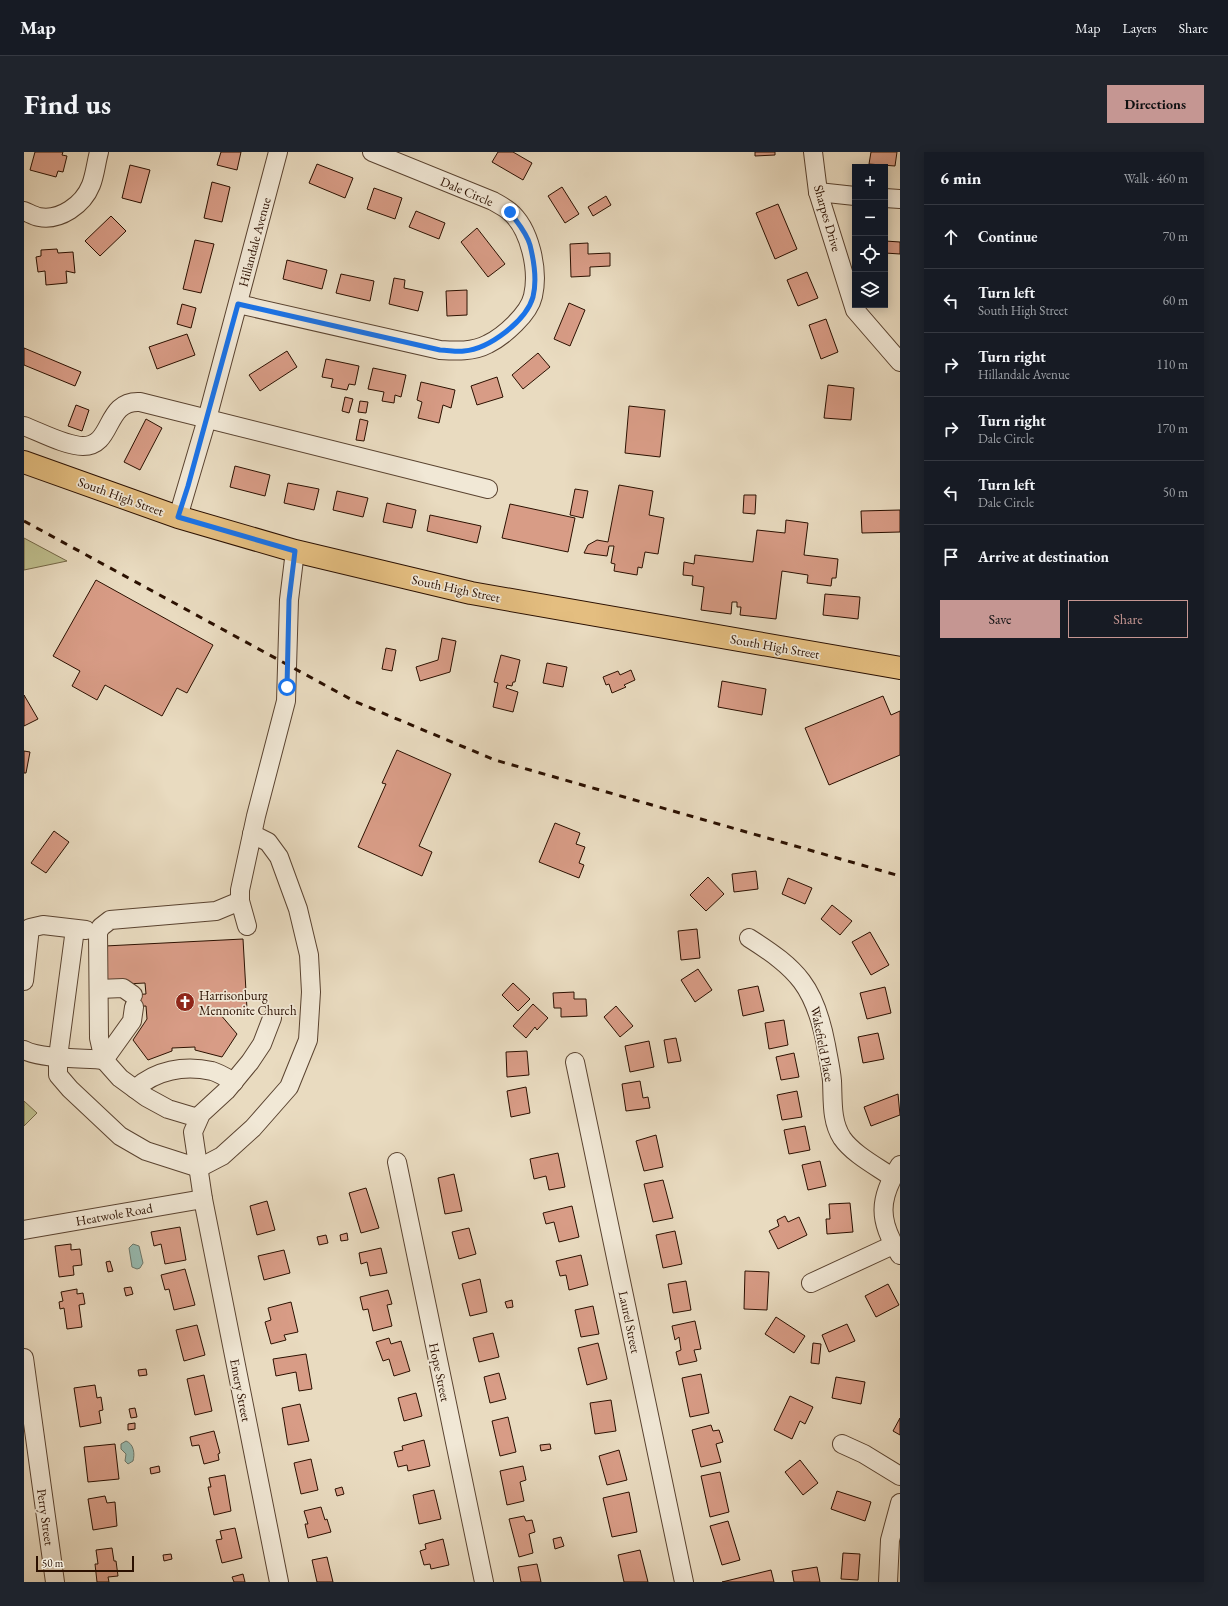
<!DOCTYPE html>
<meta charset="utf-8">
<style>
:root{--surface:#171b24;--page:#20242c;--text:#f1f3f6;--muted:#9ea1a6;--line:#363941;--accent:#c59692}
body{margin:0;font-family:"EB Garamond",serif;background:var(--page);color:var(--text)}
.controls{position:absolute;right:12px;top:12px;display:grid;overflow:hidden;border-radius:0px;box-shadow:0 2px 10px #0003}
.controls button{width:36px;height:36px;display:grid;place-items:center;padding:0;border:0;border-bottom:1px solid var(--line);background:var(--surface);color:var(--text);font:20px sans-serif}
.scale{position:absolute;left:12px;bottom:10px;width:98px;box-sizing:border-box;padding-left:4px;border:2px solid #2b1000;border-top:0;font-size:11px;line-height:14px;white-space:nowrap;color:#2b1000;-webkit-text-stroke:3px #f1e8d6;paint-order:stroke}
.stop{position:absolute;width:12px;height:12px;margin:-9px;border:3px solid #1a73e8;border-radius:50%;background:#fff}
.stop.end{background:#1a73e8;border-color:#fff;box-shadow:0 1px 4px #0008}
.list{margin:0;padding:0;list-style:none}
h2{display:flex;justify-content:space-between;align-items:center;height:52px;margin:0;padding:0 16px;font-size:17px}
h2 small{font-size:13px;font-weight:400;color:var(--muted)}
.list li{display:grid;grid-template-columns:26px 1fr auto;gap:12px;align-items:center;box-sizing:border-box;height:64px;padding:0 16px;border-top:1px solid var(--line)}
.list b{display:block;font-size:15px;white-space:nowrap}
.list p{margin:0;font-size:13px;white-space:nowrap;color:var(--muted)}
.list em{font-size:13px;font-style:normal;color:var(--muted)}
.actions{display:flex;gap:8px;padding:12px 16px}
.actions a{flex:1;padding:9px 0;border:1px solid var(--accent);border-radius:0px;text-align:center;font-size:14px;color:var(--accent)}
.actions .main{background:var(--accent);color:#111}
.icon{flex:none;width:22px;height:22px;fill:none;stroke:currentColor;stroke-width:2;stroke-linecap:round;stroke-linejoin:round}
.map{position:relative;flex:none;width:876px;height:1430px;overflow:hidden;border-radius:0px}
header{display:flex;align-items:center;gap:24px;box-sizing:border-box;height:56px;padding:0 20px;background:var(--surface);border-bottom:1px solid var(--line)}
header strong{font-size:19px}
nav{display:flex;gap:22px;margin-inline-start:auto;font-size:14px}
.intro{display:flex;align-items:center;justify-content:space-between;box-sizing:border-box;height:96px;padding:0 24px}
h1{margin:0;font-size:28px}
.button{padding:10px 18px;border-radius:0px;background:var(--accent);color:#111;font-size:14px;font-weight:700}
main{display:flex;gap:24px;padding:0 24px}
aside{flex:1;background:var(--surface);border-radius:0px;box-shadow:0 2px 10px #0003}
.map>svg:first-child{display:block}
.green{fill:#bebe8d;stroke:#746746}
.water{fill:#97bbb1;stroke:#6c776a}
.building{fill:#d89c86;stroke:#2b1000}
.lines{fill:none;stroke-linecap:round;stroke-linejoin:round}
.minor-casing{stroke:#5a4330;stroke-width:20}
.major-casing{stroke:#2b1000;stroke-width:24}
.minor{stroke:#f1e8d6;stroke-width:18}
.major{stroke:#e4be80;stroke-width:22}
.rail{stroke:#2b1000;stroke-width:3;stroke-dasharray:7 7;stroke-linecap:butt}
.route{stroke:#1a73e8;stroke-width:5}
.labels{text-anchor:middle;stroke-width:3.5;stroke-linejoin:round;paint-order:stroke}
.street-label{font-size:13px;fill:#2b1000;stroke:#f1e8d6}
.poi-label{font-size:13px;fill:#2b1000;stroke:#f1e8d6;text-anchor:start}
</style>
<header>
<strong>Map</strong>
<nav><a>Map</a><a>Layers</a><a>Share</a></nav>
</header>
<div class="intro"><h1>Find us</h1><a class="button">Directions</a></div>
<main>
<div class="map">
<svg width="876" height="1430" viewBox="0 0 876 1430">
<rect width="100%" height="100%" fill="#e9dbc0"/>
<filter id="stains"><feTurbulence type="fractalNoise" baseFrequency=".005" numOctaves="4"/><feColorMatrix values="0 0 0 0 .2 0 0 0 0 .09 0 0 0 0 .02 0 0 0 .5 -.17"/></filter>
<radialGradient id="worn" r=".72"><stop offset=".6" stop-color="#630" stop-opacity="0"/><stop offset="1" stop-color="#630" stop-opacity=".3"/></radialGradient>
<!-- green -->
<g class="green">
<polygon points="0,386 43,409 0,418"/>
<polygon points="0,949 13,961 0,974"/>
</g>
<!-- water -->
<g class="water">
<polygon points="109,1092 115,1094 119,1111 116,1116 113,1117 108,1115 105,1096"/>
<path d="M102 1289C110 1292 111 1302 109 1309L104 1312 101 1309 102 1302 97 1297V1292Z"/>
</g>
<!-- building -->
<g class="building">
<polygon points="11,0 39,0 38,3 43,4 39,20 34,19 32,25 6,18"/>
<polygon points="197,0 217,0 213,18 193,13"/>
<polygon points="474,0 489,0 508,11 499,28 468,10"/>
<polygon points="731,0 751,0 751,3 731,4"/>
<polygon points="847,0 873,0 871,14 845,12"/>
<polygon points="293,12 329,26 321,46 285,31"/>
<polygon points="106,13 126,18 117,51 98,46"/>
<polygon points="188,30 206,35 198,70 180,66"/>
<polygon points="538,35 555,62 541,71 524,44"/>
<polygon points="350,36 378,46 371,67 343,57"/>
<polygon points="582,44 587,53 569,64 564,55"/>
<polygon points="754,52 773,97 751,107 732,61"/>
<polygon points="392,59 421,71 415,87 385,75"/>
<polygon points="87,64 102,79 76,104 61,89"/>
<polygon points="453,76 481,112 464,125 437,90"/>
<polygon points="171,88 190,92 177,141 159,137"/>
<polygon points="861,89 876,90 876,102 861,101"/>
<polygon points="564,91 564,102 586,101 586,114 566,115 566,124 547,125 546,92"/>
<polygon points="33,97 34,101 49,100 51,121 42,119 43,131 22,133 21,119 14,120 12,105 17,104 17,98"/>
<polygon points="263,108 303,118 298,137 259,127"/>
<polygon points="783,120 794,146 774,154 763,128"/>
<polygon points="317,122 350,129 346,149 312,141"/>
<polygon points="370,126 381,128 380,136 399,140 394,159 365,152"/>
<polygon points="443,138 443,163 423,164 422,139"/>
<polygon points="545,151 561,158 546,194 530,187"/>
<polygon points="158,152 172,156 167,176 153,172"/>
<polygon points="802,167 814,200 797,207 785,173"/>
<polygon points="163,182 171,203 133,217 125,195"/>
<polygon points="0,196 57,220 51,234 0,213"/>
<polygon points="263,199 273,215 236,239 225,223"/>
<polygon points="514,201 526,215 499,237 488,223"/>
<polygon points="302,207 335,214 331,233 325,232 323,238 307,235 309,227 298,225"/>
<polygon points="349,216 382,223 377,245 371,243 370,251 358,249 360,240 344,237"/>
<polygon points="473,225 479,245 453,253 447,234"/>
<polygon points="397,230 431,238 427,256 419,253 415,271 394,266 398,250 393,248"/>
<polygon points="804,233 830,236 827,268 800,266"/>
<polygon points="321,245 329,247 325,261 318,259"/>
<polygon points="336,249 344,250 342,261 334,260"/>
<polygon points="52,253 65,258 58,279 44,274"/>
<polygon points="605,254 641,258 636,305 601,301"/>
<polygon points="122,267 138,276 116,318 100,310"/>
<polygon points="336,267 344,269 340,289 332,288"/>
<polygon points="211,314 246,323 241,344 206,335"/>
<polygon points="264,331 295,337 290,358 260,351"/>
<polygon points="595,333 629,339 625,363 640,366 634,402 621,400 618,416 614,415 613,423 590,419 591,412 587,411 590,394 585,394 583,404 560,401 564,393 573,388 584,390"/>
<polygon points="551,337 564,339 559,366 546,363"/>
<polygon points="313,339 344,346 339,365 309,358"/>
<polygon points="720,343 732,343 731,362 719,361"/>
<polygon points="363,351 392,358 388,376 359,370"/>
<polygon points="486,352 551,366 544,400 478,386"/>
<polygon points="876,358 876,380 838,381 837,359"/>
<polygon points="406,363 457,374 453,391 403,379"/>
<polygon points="762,368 784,371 780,403 814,407 812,426 808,426 807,434 783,431 784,423 758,419 752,467 716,463 717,455 713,455 713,450 708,450 707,462 677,458 680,435 668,433 669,424 659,423 660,410 670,412 671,403 729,410 733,378 761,381"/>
<polygon points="72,428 189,493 163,541 153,536 138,564 81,533 73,548 48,534 56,519 29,504"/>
<polygon points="801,442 836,445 834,467 799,463"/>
<polygon points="418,486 432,489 426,520 396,529 392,515 414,508"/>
<polygon points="362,496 372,498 368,519 358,517"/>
<polygon points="477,503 496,508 491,530 489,530 488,534 483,533 482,536 494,540 489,560 469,555 474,531 470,530"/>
<polygon points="523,511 543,515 539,535 519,531"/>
<polygon points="607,518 611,528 600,533 602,535 588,541 585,532 582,533 579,525 594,519 596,523"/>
<polygon points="698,529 742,537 738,563 694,555"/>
<polygon points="0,543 14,567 0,574"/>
<polygon points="859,544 867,563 876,559 876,603 805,633 781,576"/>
<polygon points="373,598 427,622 395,694 408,700 398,724 334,695 362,632 358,631"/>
<polygon points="0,599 6,600 2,621 0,621"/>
<polygon points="531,671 556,681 552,692 561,695 555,711 560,713 555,726 515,710"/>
<polygon points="30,679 45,690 22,721 7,711"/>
<polygon points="732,719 734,737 710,740 708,722"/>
<polygon points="684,725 700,742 682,759 666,743"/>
<polygon points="764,726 788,736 781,752 758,742"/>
<polygon points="808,753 828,769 816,783 797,767"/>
<polygon points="673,777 676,806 657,808 654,779"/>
<polygon points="846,780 865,813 847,823 828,790"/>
<polygon points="219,787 223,857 196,858 196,862 213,882 198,905 171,898 171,895 148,896 148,899 124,908 109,888 123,867 122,854 104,855 103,843 122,842 121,831 83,833 81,794"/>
<polygon points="674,817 688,838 671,850 657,828"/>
<polygon points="489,831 506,847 494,859 478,843"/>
<polygon points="734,834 740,859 719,864 714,838"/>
<polygon points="861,835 867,861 843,867 836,841"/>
<polygon points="550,840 550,847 562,847 563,864 537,865 537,856 530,856 529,841"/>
<polygon points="509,852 524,866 513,878 511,875 502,886 489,874"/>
<polygon points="592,854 609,874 596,885 580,865"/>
<polygon points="760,868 764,893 745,897 741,871"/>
<polygon points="854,881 860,907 839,911 834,885"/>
<polygon points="652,886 657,909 644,911 640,888"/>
<polygon points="625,889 630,915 606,920 601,894"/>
<polygon points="503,899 505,923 483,925 482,900"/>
<polygon points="770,901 775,925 757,928 752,905"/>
<polygon points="616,929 619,946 624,945 626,956 602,959 598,932"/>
<polygon points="502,935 506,961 487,965 483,939"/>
<polygon points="773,939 778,965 758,968 753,943"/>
<polygon points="874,942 876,963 847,974 840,955"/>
<polygon points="781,974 786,998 765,1002 760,978"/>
<polygon points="632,983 639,1015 620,1019 612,989"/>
<polygon points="534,1001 541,1035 525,1038 522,1024 510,1027 506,1007"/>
<polygon points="796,1009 802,1034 784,1038 778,1013"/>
<polygon points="430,1022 438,1059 421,1062 414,1026"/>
<polygon points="639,1028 649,1066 629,1070 620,1032"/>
<polygon points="342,1036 355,1076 337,1081 325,1041"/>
<polygon points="243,1049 251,1078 233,1083 226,1054"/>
<polygon points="826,1051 829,1080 803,1082 802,1067 806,1067 805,1052"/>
<polygon points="548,1054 555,1085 535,1090 530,1070 522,1072 519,1061"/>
<polygon points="761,1064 764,1070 775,1065 783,1083 754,1097 745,1079 755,1074 753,1068"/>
<polygon points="156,1075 162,1108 141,1112 137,1092 130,1094 127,1080"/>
<polygon points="445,1076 452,1102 435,1107 428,1080"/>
<polygon points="651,1079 658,1112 639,1116 632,1083"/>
<polygon points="323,1081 324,1088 317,1089 316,1083"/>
<polygon points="302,1083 304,1091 295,1093 293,1085"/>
<polygon points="47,1092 47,1098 56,1097 58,1113 49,1114 50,1123 35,1125 31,1094"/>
<polygon points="357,1096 363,1121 346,1124 343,1110 337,1112 335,1101"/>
<polygon points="260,1098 266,1121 240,1128 234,1104"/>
<polygon points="557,1103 564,1133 545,1138 542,1123 536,1124 532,1109"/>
<polygon points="86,1109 89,1119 84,1120 82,1110"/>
<polygon points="161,1117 171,1153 150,1158 145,1137 141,1138 137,1123"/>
<polygon points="721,1119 745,1120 743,1158 720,1157"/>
<polygon points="456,1127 463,1160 446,1164 438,1132"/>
<polygon points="662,1129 667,1158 649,1161 644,1132"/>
<polygon points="864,1132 875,1153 852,1165 841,1144"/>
<polygon points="107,1135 109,1142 102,1144 100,1136"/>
<polygon points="53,1137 53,1142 59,1141 61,1152 55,1153 58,1175 43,1177 40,1156 36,1157 35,1150 39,1149 37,1140"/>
<polygon points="364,1138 368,1152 363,1153 368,1174 349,1179 344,1157 339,1158 336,1145"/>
<polygon points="488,1148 489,1155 483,1156 481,1150"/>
<polygon points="267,1150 274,1180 260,1183 262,1188 247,1192 241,1170 247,1168 244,1156"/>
<polygon points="569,1154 575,1182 557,1185 551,1158"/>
<polygon points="752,1165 781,1184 770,1201 741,1182"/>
<polygon points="671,1169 677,1197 670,1198 673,1209 655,1213 652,1200 657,1198 655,1185 651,1188 648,1174"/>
<polygon points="823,1172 831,1189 805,1200 798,1183"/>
<polygon points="173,1173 181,1203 160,1209 152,1178"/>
<polygon points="469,1181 475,1205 455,1210 449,1186"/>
<polygon points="365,1186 367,1192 377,1189 386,1219 370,1224 365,1207 359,1209 352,1190"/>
<polygon points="574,1191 583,1227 563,1233 554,1196"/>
<polygon points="789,1191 797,1192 795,1212 787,1211"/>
<polygon points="282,1202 288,1237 275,1239 272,1220 252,1224 249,1207"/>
<polygon points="122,1217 123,1223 115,1224 114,1218"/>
<polygon points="475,1221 482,1247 466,1251 460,1225"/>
<polygon points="677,1222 685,1261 666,1265 658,1226"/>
<polygon points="180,1223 188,1259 171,1263 163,1227"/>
<polygon points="812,1225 841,1230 837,1252 808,1246"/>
<polygon points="71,1233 73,1246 77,1245 79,1258 75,1259 77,1271 56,1275 50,1236"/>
<polygon points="392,1241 398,1264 380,1269 374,1246"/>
<polygon points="766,1244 789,1255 781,1272 776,1269 768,1287 750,1278"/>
<polygon points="587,1248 592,1279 571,1282 566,1251"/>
<polygon points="276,1252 285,1289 264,1293 258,1256"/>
<polygon points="111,1256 113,1265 107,1266 105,1257"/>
<polygon points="484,1265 492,1300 476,1304 468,1269"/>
<polygon points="876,1266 876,1283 869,1279"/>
<polygon points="111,1271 111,1277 104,1278 104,1272"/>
<polygon points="687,1273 689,1279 695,1278 699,1290 692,1292 697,1310 677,1315 668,1278"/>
<polygon points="190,1279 196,1301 194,1302 195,1308 180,1312 175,1293 168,1294 166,1285"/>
<polygon points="400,1288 406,1314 384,1319 383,1313 374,1315 370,1300 379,1298 378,1294"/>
<polygon points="91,1292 95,1327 64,1330 60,1295"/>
<polygon points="526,1292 527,1297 517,1299 516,1293"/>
<polygon points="595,1298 603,1328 583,1333 575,1304"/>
<polygon points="287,1307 294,1338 277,1342 270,1311"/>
<polygon points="776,1308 794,1331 779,1343 761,1320"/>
<polygon points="135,1314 136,1320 127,1322 126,1316"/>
<polygon points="499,1314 502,1328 496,1330 500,1349 483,1353 476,1319"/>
<polygon points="696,1320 705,1360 686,1365 677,1324"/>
<polygon points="201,1323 207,1359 190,1363 184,1335 187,1335 185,1326"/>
<polygon points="318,1335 320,1342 313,1344 311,1337"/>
<polygon points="410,1338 417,1367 395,1372 389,1343"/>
<polygon points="813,1339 847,1350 841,1369 807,1357"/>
<polygon points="605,1340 613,1380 588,1385 579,1346"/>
<polygon points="81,1344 83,1351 91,1350 93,1374 69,1378 64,1347"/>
<polygon points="297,1355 301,1368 303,1367 307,1380 284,1386 281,1372 284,1372 280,1359"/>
<polygon points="500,1364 502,1369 508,1368 511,1380 505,1382 509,1401 495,1405 485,1367"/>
<polygon points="704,1369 716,1408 698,1413 686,1374"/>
<polygon points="211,1376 218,1406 198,1411 192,1388 198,1387 196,1379"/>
<polygon points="537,1385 540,1394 531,1397 529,1387"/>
<polygon points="419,1387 425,1413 407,1417 406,1412 400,1413 396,1399 402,1397 401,1392"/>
<polygon points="88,1396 90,1409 92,1409 94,1424 84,1425 85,1430 73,1430 71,1412 74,1412 72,1398"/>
<polygon points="616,1398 624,1430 600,1430 594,1403"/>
<polygon points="819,1401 836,1402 834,1428 817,1427"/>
<polygon points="147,1402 148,1407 140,1409 139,1403"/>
<polygon points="303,1405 309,1430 293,1430 288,1408"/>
<polygon points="513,1412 517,1430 497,1430 494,1415"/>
<polygon points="793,1415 796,1430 770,1430 768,1419"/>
<polygon points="747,1418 750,1430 698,1430"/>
<polygon points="219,1422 221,1430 210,1430 208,1425"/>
</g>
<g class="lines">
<defs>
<g id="minor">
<polyline points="789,0 794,40 831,158 876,210"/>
<polyline points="794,40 831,44"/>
<polyline points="861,46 876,47"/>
<path d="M0 59C5 61 10 64 15 65 36 69 59 53 67 33 71 23 72 11 75 0"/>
<path d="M214 152 416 198C432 199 449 200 464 192 480 184 505 162 509 144 515 118 506 76 485 59 480 55 474 52 469 49L348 0"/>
<path d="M0 274C16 280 42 294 59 294 90 294 80 248 116 250L464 337"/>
<polyline points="154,365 183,267 254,0"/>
<polyline points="223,774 216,749 216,738 232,664 262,549 265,448 271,399"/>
<polyline points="51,777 34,905 34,923 46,937 96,984 122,999 175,1016 198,1004 229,976 265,935 284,888 287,840 285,803 274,757 255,705 244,690 228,682"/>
<path d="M725 786C774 817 791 835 802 893 804 905 807 917 808 929 809 948 807 969 818 986 829 1002 852 1014 868 1025"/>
<polyline points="0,829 6,776 19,773 62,778"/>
<polyline points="75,837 99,836 109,843"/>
<polyline points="248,866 238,892 226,910 202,939 177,962 169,980 179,1047 255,1430"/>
<path d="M0 898C17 907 59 906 80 908L108 869 110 855"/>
<polyline points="551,910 660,1430"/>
<path d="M111 937C132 918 160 913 188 919 195 921 203 926 210 930"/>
<polyline points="174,966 144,957 122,945 96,926 80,908 75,886 74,780 77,775 86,768 192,759 216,749"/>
<polyline points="373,1010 460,1430"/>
<path d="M876 1013C854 1047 854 1069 876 1103"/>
<polyline points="0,1078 179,1047"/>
<polyline points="787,1131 869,1093"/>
<polyline points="0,1206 31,1430"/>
<polyline points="818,1292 840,1302 876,1324"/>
<polyline points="864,1430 866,1388 876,1351"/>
</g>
<polyline id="major" points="0,310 154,365 271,399 447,441 876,516"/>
</defs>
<!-- minor casing -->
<use href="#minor" class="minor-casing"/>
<!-- major casing -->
<use href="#major" class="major-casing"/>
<!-- minor -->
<use href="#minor" class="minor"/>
<!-- major -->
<use href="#major" class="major"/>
<!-- rail -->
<polyline class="rail" points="0,369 330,549 471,608 876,724"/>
</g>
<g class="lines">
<!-- route -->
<path class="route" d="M263 535 265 448 271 399 154 365 164 334 214 152 416 198C424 198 432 200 440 199 465 197 502 169 509 145 513 129 510 109 506 93 503 81 493 70 486 60"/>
</g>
<!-- icons -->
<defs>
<symbol id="church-disc" viewBox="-11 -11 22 22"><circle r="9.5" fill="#8f2418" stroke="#f1e8d6"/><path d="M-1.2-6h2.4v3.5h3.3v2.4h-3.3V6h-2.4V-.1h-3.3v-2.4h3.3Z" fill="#fff"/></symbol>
</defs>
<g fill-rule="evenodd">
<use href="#church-disc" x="150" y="839" width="22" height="22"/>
</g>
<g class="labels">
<!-- street labels -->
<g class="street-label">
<text transform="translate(443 39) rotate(23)" y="5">Dale Circle</text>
<text transform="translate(804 66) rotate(74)" y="5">Sharpes Drive</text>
<text transform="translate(230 90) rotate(-75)" y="5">Hillandale Avenue</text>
<text transform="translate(97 344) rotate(20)" y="5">South High Street</text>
<text transform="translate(432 436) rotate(12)" y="5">South High Street</text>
<text transform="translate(751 494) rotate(10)" y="5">South High Street</text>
<text transform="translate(799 892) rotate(79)" y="5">Wakefield Place</text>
<text transform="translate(90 1062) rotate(-10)" y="5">Heatwole Road</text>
<text transform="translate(606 1170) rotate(78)" y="5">Laurel Street</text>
<text transform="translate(416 1220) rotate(78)" y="5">Hope Street</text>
<text transform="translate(217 1238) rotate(79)" y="5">Emery Street</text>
<text transform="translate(22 1365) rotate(82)" y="5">Perry Street</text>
</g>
<!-- poi labels -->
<g class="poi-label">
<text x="175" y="848">Harrisonburg<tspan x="175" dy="15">Mennonite Church</tspan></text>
</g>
</g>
<rect width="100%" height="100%" filter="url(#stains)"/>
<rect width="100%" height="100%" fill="url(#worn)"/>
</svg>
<div class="controls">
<button>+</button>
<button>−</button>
<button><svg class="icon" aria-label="locate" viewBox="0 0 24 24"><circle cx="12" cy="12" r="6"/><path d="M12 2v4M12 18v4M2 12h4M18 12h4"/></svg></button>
<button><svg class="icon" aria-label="layers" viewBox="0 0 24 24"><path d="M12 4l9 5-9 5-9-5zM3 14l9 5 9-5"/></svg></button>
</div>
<div class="scale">50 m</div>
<div class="stop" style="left:263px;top:535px"></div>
<div class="stop end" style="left:486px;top:60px"></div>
</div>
<aside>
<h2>6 min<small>Walk · 460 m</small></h2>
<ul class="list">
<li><svg class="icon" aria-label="ahead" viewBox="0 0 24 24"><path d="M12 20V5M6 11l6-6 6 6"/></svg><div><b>Continue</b></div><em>70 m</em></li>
<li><svg class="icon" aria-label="left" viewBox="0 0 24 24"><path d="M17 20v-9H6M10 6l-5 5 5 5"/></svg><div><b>Turn left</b><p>South High Street</p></div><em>60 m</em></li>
<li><svg class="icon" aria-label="right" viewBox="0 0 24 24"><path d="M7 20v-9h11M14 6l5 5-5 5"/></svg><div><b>Turn right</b><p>Hillandale Avenue</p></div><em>110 m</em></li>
<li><svg class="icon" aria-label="right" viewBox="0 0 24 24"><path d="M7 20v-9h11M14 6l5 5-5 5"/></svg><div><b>Turn right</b><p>Dale Circle</p></div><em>170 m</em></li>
<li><svg class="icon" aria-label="left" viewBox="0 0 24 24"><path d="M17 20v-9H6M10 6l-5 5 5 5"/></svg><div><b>Turn left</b><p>Dale Circle</p></div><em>50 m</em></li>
<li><svg class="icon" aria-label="arrive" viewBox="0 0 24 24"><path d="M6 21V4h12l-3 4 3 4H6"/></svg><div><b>Arrive at destination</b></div></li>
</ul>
<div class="actions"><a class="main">Save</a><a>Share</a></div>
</aside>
</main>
